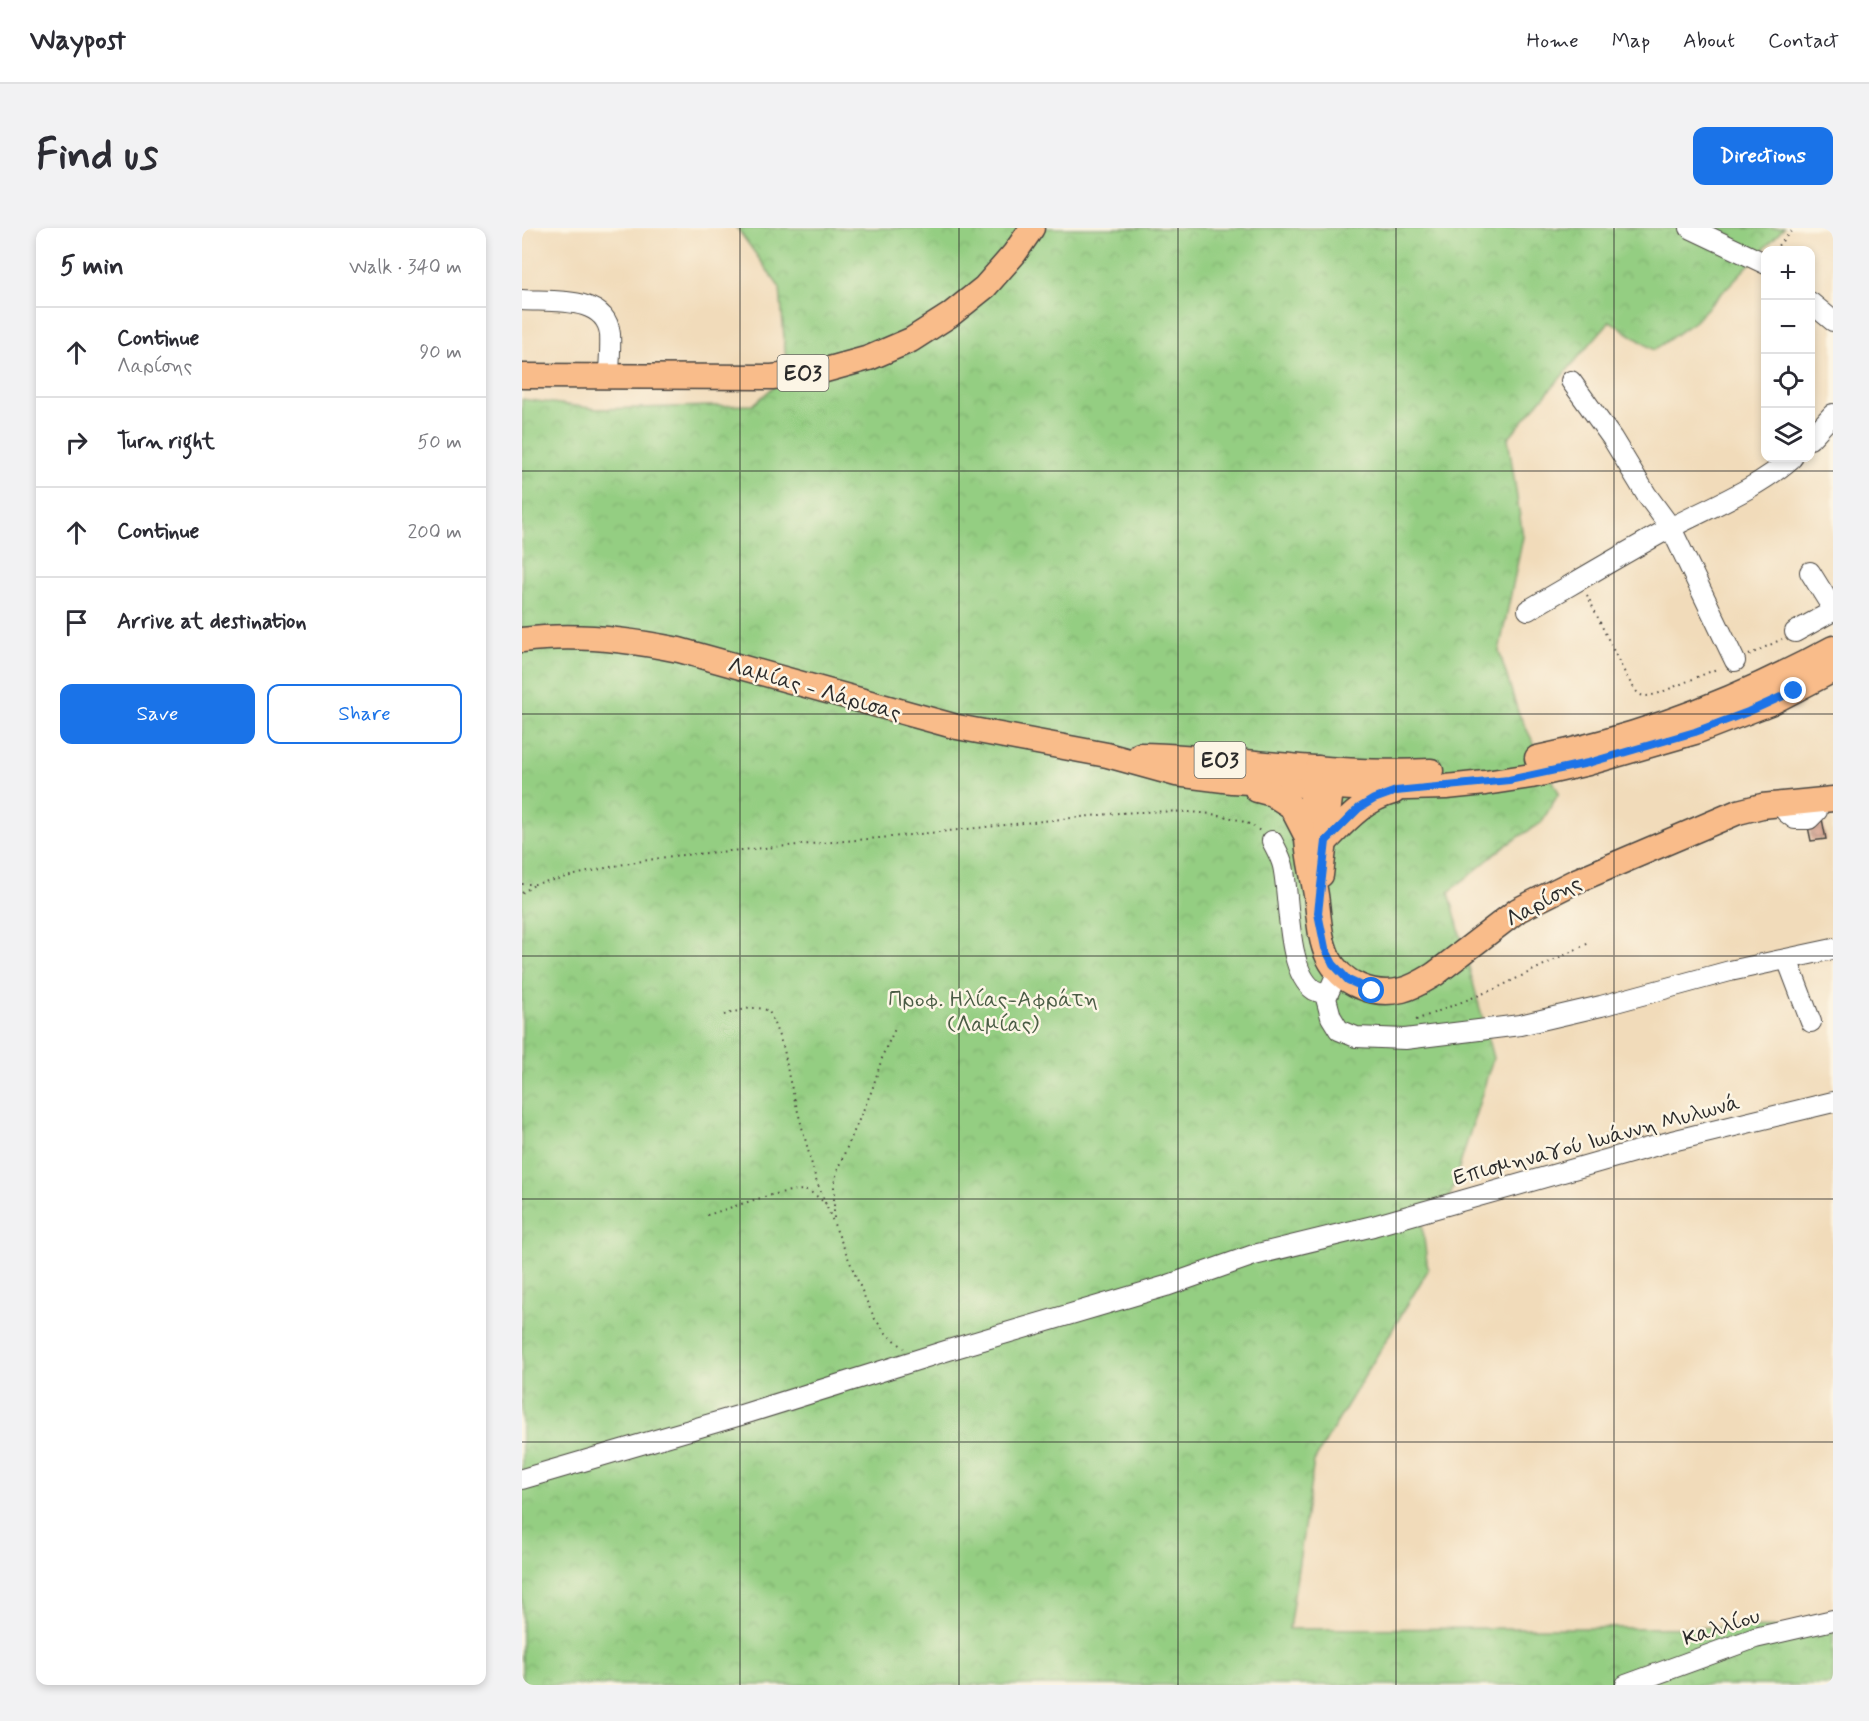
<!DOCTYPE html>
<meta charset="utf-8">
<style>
:root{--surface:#fff;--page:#f2f2f3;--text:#2b2b33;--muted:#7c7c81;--line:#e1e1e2;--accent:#1a73e8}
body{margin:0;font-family:Mynerve,sans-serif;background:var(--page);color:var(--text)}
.controls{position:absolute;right:18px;top:18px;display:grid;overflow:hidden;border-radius:12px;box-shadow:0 3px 9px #0003}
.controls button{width:54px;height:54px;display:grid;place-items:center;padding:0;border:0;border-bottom:2px solid var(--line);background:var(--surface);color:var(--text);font:30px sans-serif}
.stop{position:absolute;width:18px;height:18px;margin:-14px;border:4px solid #1a73e8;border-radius:50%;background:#fff}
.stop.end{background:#1a73e8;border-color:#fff;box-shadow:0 2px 6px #0008}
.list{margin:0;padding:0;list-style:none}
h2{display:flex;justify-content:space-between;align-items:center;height:78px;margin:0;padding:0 24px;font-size:26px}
h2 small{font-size:20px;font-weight:400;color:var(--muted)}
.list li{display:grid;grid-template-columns:39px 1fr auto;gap:18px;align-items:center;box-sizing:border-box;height:90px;padding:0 24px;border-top:2px solid var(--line)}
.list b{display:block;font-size:22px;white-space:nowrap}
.list p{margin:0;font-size:20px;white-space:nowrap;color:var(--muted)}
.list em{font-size:20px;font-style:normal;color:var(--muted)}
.actions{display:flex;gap:12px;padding:18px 24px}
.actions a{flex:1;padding:14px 0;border:2px solid var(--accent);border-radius:12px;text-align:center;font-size:21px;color:var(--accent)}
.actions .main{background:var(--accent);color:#fff}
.icon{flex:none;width:33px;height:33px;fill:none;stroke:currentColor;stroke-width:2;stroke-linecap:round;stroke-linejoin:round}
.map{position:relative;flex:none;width:1311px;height:1457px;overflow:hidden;border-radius:12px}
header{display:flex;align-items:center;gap:36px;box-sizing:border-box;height:84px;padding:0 30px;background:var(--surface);border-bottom:2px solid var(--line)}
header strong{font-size:28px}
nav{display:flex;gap:33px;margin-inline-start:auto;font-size:21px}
.intro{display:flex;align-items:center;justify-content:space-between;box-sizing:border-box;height:144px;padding:0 36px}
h1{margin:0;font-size:42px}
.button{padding:15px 27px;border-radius:12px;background:var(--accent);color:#fff;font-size:21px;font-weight:700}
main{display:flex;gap:36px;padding:0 36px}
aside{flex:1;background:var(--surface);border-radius:12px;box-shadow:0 3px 9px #0003}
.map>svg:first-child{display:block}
.park{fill:url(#park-crowns);stroke:#607c56;stroke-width:1.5}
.building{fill:url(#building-cross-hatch)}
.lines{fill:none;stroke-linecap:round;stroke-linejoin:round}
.minor-casing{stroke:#494540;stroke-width:22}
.major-casing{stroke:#494540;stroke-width:27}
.path{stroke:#494540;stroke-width:2;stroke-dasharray:1.5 4.5;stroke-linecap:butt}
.minor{stroke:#fff;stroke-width:20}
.major{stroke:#f9bc8a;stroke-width:24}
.route{stroke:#1a73e8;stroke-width:8}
.grid{fill:none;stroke:#2b2b2b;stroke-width:1.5;stroke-opacity:0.55}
.labels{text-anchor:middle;stroke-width:5;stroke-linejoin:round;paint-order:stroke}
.shield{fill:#fcf5e5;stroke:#6a6863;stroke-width:1.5}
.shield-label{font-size:21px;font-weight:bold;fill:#2b2b2b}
.street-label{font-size:22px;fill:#2b2b2b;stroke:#fcf5e5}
.park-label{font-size:22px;fill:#4a5c45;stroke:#fcf5e5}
</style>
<header>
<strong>Waypost</strong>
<nav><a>Home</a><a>Map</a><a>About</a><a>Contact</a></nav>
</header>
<div class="intro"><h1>Find us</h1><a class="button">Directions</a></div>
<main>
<aside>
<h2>5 min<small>Walk · 340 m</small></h2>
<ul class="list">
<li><svg class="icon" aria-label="ahead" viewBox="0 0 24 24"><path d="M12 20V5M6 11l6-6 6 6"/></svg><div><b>Continue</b><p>Λαρίσης</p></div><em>90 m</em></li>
<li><svg class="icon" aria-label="right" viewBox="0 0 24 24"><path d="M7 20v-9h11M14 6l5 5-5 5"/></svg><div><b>Turn right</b></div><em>50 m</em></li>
<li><svg class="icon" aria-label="ahead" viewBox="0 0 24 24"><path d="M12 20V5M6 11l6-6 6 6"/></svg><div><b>Continue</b></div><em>200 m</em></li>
<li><svg class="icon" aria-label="arrive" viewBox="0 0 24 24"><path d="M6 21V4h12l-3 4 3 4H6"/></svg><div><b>Arrive at destination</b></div></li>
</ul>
<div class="actions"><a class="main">Save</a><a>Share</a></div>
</aside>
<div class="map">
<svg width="1311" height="1457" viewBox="0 0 1311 1457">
<defs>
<pattern id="park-crowns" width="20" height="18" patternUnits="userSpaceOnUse" patternTransform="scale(1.5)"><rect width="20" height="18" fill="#94ce82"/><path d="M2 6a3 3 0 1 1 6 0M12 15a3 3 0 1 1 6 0" fill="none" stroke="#80b170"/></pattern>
<pattern id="building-cross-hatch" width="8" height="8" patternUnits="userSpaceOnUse" patternTransform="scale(1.5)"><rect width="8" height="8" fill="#d09582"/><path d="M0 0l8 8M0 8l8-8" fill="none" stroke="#a97a6b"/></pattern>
</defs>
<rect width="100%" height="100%" fill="#fcf5e5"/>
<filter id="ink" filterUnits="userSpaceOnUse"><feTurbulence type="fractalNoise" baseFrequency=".0167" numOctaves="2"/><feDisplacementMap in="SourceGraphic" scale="12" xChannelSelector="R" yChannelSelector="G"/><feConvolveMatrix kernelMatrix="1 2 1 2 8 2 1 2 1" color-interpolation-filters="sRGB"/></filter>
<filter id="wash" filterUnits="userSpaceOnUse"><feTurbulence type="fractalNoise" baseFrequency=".008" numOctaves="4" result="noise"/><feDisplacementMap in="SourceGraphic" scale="24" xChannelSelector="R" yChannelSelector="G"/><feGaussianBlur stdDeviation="1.35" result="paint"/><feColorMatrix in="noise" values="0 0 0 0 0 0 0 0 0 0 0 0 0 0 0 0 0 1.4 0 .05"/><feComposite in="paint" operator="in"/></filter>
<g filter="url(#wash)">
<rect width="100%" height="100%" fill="#f1dbba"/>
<!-- park -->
<polygon class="park" points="215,0 1262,0 1173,93 1132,122 1088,93 986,210 1001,309 977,423 996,484 1037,565 1019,595 984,617 927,664 971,830 928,969 898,979 906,1042 792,1233 767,1401 1311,1399 1311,1457 0,1457 0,171 76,181 231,177 265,147 258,60"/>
<g id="blocks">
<!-- building -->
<polygon class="building" points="1300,591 1304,611 1289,613 1285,594"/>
</g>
</g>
<g filter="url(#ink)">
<use href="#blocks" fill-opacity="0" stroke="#494540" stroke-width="1.5"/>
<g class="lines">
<defs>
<g id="minor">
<polyline points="1168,0 1244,36"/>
<path d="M0 72C29 74 84 67 88 106 89 120 87 135 87 149"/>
<polyline points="1288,74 1311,93"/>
<polyline points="1049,153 1090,210 1124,266 1149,300 1213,433"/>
<polyline points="1288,211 1311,186"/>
<polyline points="1288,344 1311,381"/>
<path d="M1006 382C1054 354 1102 325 1150 299 1191 278 1236 260 1270 230"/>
<polyline points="1273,404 1311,383"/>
<polyline points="1264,584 1273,591 1287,591 1295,583"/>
<path d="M750 613C754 621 759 629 761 638 768 669 764 743 792 762 796 764 801 765 805 765"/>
<polyline points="1265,731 1289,794"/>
<polyline points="816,743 804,770 809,789 817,802 834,809 883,811 998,797 1079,778 1208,743 1311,721"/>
<polyline points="0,1251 219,1187 430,1121 644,1058 732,1027 851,998 1150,913 1311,874"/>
<polyline points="1104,1457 1233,1410 1311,1392"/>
</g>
<g id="major">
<polyline points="0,148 250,149 300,143 347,130 389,112 428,87 463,59 492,26 510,0"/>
<path d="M0 412C53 405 105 411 157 422L435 499 585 527 654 546 710 553 848 561 924 559 963 555 1009 548 1066 535 1173 504 1248 475 1311 442"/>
<path d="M618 527C715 529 812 548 909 543"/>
<path d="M1015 530C1119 509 1218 471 1311 420"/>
<path d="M796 540C792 562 786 585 785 608 785 626 791 648 794 667 797 687 797 710 806 729 819 756 852 769 880 762 892 759 903 752 913 746L996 682 1054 653 1216 584 1240 578 1311 571"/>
<polyline points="735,562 750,566 769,578 785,609"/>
<path d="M804 613C825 592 842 572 871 564"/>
<polyline points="799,647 811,544"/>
</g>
</defs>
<!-- minor casing -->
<use href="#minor" class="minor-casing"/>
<!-- major casing -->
<use href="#major" class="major-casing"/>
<!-- path -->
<g class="path">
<polyline points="1252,22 1272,0"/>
<path d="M1065 367C1074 384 1106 458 1117 466 1123 470 1128 467 1135 466L1197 440"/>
<polyline points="1227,427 1260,411"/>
<path d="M0 656H13L97 637 150 628 369 609 597 585C633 583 709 579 738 603"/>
<polyline points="0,665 12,657"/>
<path d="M202 787C217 783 232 776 247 783L262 821 267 850 294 952 304 977 343 1070 353 1091 364 1105 382 1120"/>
<polyline points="894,792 975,760 1067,715"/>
<path d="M185 987C207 981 265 958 285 963 292 965 298 971 304 976"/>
<polyline points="312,990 312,956 316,940 350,862 362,824 373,801"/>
</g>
<!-- minor -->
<use href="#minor" class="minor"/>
<!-- major -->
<use href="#major" class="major"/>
</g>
</g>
<g class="lines" filter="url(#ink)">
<!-- route -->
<polyline class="route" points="850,763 826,752 811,736 803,720 796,685 804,613 837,580 852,571 874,563 987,552 1066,535 1173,504 1226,484 1272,463"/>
</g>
<!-- grid -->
<path class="grid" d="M218 0V1457M437 0V1457M656 0V1457M874 0V1457M1092 0V1457M0 243H1311M0 486H1311M0 728H1311M0 971H1311M0 1214H1311"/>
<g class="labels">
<!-- shield labels -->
<g class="shield">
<rect x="255.5" y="127" width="51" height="36" rx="4.5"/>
<rect x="672.5" y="514" width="51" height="36" rx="4.5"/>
</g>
<g class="shield-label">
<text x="281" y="152">ΕΟ3</text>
<text x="698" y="539">ΕΟ3</text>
</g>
<!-- street labels -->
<g class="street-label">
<text transform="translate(293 460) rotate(16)" y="8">Λαμίας - Λάρισας</text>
<text transform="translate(1021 672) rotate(-29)" y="8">Λαρίσης</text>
<text transform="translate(1074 911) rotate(-15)" y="8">Επισμηναγού Ιωάννη Μυλωνά</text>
<text transform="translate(1199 1398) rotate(-18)" y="8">Καλλίου</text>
</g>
<!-- park labels -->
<g class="park-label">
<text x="471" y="778">Προφ. Ηλίας-Αφράτη<tspan x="471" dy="25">(Λαμίας)</tspan></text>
</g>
</g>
</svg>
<div class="controls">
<button>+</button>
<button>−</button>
<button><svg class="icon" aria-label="locate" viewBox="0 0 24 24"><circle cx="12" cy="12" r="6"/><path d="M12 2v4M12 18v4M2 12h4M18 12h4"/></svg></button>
<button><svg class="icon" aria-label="layers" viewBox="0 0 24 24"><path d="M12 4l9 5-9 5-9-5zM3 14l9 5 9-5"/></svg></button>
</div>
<div class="stop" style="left:850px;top:763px"></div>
<div class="stop end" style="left:1272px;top:463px"></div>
</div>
</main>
